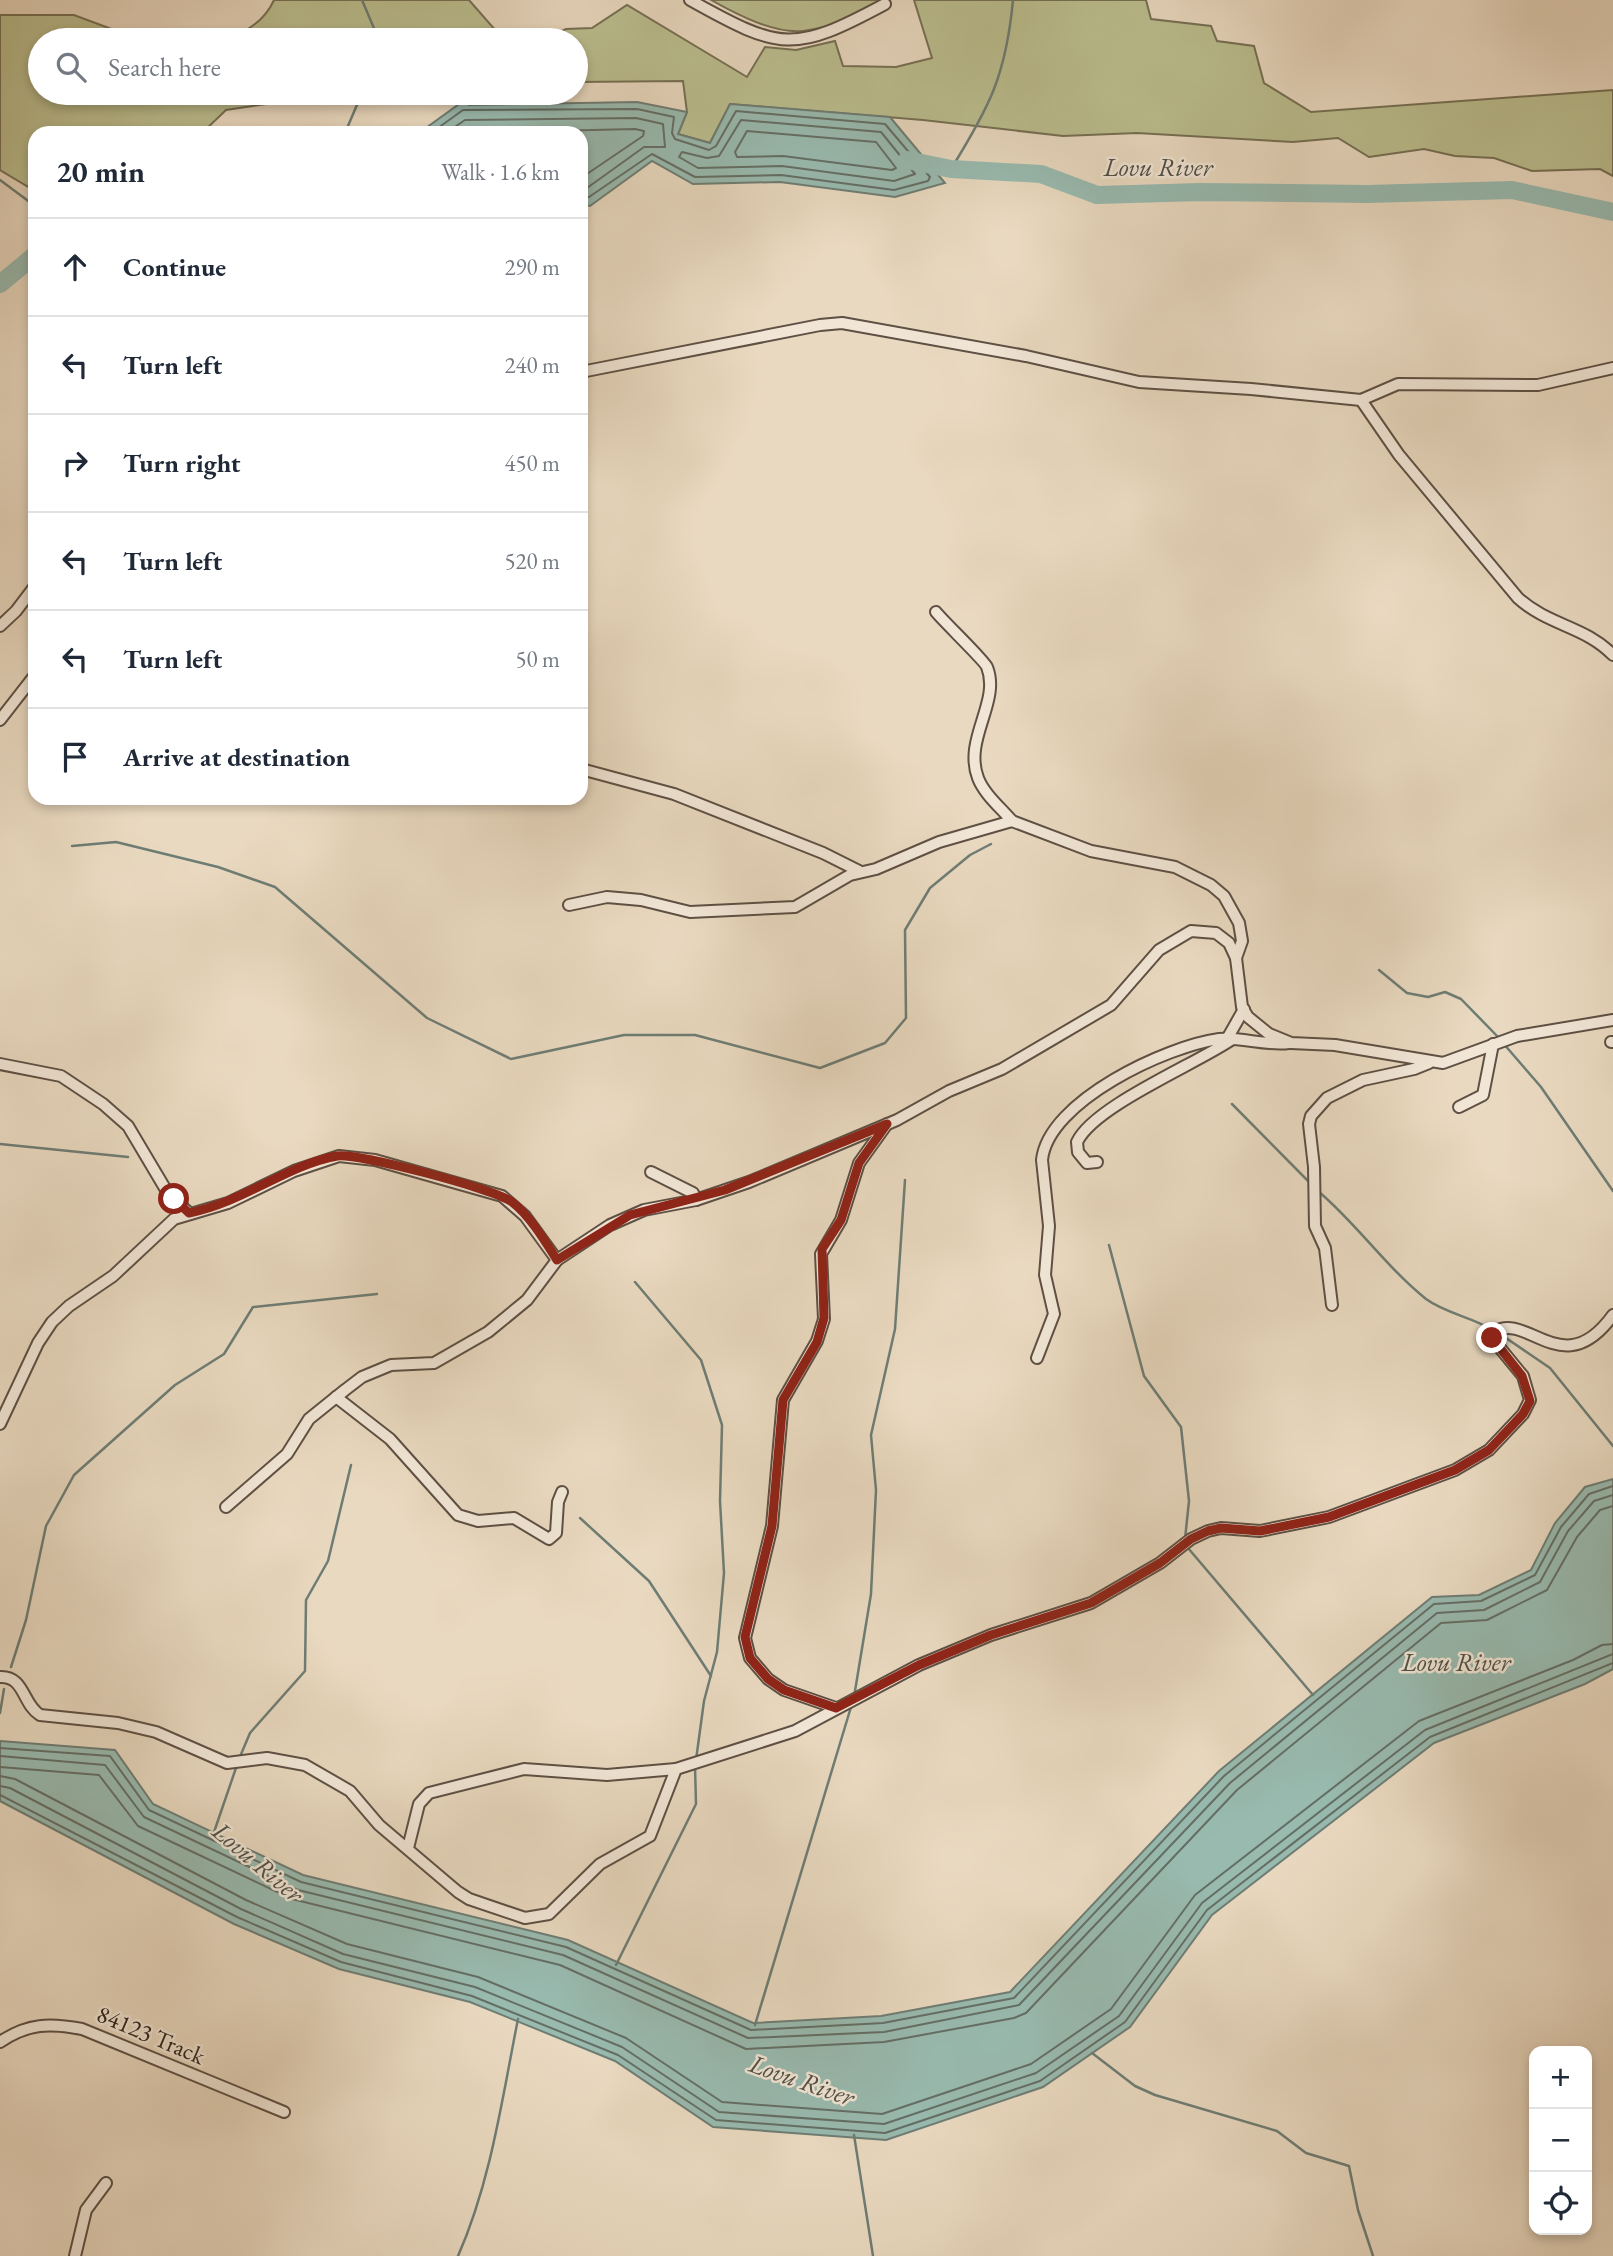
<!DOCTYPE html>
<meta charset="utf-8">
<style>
:root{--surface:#fff;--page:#f6f6f7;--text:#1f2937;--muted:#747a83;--line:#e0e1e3}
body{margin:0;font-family:"EB Garamond",serif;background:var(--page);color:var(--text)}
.controls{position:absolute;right:21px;bottom:21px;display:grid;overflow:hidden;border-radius:14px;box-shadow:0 4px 10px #0003}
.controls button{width:63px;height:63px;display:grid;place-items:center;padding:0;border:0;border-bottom:2px solid var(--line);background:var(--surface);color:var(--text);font:35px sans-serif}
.stop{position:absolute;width:21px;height:21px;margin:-16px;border:5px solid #8f2418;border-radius:50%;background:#fff}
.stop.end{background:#8f2418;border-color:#fff;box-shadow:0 2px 7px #0008}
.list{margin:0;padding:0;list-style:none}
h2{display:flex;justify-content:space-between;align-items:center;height:91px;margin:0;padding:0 28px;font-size:30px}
h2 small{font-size:23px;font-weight:400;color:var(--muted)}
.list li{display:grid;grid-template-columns:46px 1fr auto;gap:21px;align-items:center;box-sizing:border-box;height:98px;padding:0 28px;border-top:2px solid var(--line)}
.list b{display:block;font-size:26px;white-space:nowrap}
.list em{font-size:23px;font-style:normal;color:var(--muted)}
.icon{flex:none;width:38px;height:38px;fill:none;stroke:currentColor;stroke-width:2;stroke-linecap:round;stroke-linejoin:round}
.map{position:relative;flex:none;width:1613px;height:2256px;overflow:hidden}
.search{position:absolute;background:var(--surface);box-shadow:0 4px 10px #0003;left:28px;top:28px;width:560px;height:77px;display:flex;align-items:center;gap:18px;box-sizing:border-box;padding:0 24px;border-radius:38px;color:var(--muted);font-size:26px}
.panel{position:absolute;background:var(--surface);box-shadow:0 4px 10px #0003;left:28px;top:126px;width:560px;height:679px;border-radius:21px}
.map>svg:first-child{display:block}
.green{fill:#bbbe8f;stroke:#767055;stroke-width:2}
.water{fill:#98baaf;stroke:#6e7d74;stroke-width:2}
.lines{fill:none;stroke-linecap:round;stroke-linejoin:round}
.shore{stroke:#646e65;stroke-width:2}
.stream{stroke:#6e7d74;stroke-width:2.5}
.river{stroke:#98baaf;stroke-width:18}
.minor-casing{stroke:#5e5044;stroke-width:14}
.minor{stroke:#f1e6d6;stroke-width:10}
.route{stroke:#8f2418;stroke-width:9}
.labels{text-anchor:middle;stroke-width:5;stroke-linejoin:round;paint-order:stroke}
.street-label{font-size:24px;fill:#30221b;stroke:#f1e6d6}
.water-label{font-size:26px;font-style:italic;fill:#4f5047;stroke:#f1e6d6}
</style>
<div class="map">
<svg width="1613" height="2256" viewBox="0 0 1613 2256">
<rect width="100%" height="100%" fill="#e9d9c0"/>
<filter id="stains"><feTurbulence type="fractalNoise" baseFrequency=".00286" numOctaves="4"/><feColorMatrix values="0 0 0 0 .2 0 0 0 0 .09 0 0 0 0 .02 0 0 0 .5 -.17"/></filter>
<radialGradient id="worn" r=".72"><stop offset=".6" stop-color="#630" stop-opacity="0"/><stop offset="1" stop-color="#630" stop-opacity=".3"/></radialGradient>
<!-- green -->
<g class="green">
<path d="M274 0H469L504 40H383L364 36 325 40H221C244 34 264 22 274 0Z"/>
<path d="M711 0H890C863 11 833 28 803 31 774 34 736 14 711 0Z"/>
<polygon points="914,0 1146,0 1151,19 1211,26 1217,41 1254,46 1264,83 1311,112 1613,90 1613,176 1600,169 1532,171 1494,158 1455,156 1424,149 1369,157 1338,138 1293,142 1137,133 1063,136 923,120 730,104 710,143 678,134 687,112 683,81 576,82 576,40 543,40 566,29 592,28 627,5 747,77 765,47 796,50 835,41 843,66 896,67 932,58"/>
<polygon points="0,15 74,15 141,40 40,40 40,93 280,93 273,103 226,110 202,133 35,133 35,191 0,170"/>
</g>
<!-- water -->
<g class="water">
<polygon points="462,102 469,105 637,102 687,112 678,134 710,143 730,104 890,117 945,183 895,197 780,182 693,184 652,161 590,206 581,204 581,133 419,133"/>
<polygon points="1613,1479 1613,1669 1585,1684 1434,1743 1212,1915 1130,2027 1043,2087 886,2140 713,2127 615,2061 470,2002 339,1969 234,1924 0,1801 0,1741 115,1750 153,1804 303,1875 568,1940 753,2023 881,2016 1010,1992 1219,1771 1432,1597 1479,1595 1531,1570 1555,1523 1585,1487"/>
</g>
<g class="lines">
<!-- shore -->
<g class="shore">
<polygon points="741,120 881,132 915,174 894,181 782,166 698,168 679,157 682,152 707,158 719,156"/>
<polygon points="747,131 876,142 896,168 892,170 783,156 737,157 735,152"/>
<polyline points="431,133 463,110 637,109 674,117 672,133 675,139 709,150 716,146 736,111 885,124 930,177 928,181 894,190 781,175 695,177 652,154 589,197 581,197"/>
<polyline points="446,133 465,120 636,118 663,124 665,147 644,147 587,188 581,189"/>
<polyline points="464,133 635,129 644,131 643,136 581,178"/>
<polyline points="0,1748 110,1756 149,1810 301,1882 566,1947 751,2030 883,2023 1014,1998 1224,1776 1434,1604 1481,1601 1535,1575 1561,1527 1589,1494 1613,1486"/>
<polyline points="0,1756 105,1765 144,1817 298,1890 563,1955 748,2038 884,2032 1019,2005 1230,1783 1437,1613 1484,1610 1540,1582 1568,1531 1594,1501 1613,1495"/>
<polyline points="0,1767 99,1775 138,1826 292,1899 560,1965 746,2049 884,2042 1014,2018 1026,2013 1237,1790 1441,1623 1487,1620 1547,1590 1577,1537 1600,1510 1613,1506"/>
<polyline points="0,1776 15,1779 246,1900 347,1944 478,1977 626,2038 722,2102 882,2114 1031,2064 1111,2009 1195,1895 1419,1721 1573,1660 1602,1645 1613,1644"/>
<polyline points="0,1786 10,1788 241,1909 343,1954 475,1987 622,2047 719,2112 884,2124 1036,2073 1119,2016 1202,1903 1425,1730 1613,1654"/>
<polyline points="0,1795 237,1917 341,1962 472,1996 618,2055 716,2120 885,2133 1040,2081 1125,2022 1207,1910 1430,1737 1613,1663"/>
</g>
<!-- stream -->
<g class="stream">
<polyline points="362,0 379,40"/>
<polyline points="345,133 362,93"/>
<path d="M951 169C990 106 1006 75 1013 0"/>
<polyline points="0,180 35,206"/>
<polyline points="72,846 116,842 218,867 275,887 427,1018 511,1059 624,1035 695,1035 820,1068 885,1043 906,1018 905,930 930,888 970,855 991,844"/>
<polyline points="1379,970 1407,993 1428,997 1445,992 1461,999 1499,1038"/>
<polyline points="1503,1043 1541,1087 1613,1191"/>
<polyline points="1232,1104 1311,1184"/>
<polyline points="0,1144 128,1157"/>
<path d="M1318 1191C1357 1224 1386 1267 1426 1299 1445 1313 1471 1317 1491 1329"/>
<polyline points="1109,1245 1144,1376 1181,1427 1189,1501 1185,1539"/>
<polyline points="635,1282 701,1360 722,1425 720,1501 724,1573 717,1652 704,1701 696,1760"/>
<polyline points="1506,1338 1550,1368 1613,1446"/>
<polyline points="580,1518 649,1581 711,1676"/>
<polyline points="1188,1548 1313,1695"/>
<polyline points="11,1667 26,1620 46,1526 74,1475 175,1385 224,1354 253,1307 377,1294"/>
<polyline points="854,1697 871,1594 876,1490 871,1435 895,1329 905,1180"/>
<polyline points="0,1713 4,1689"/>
<polyline points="239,1759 250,1733 305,1671 306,1600 328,1561 351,1465"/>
<polyline points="213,1835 237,1765"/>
<polyline points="616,1965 696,1804 695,1766"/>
<polyline points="755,2025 851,1707"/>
<polyline points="1092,2053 1135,2086 1155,2095 1277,2131 1306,2153 1349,2166 1358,2210 1373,2256"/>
<polyline points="854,2135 873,2256"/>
<path d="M458 2256C491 2181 502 2099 518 2019"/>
</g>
<!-- river -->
<g class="river">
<polyline points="907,160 951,169 1041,174 1097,195 1201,192 1367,194 1512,190 1613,212"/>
<polyline points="0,284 35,255"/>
</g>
<defs>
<g id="minor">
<path d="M690 0C781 51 794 53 885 4"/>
<polyline points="581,372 820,325 842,323 1026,356 1139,382 1251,389 1361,400 1398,384 1538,385 1613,368"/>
<path d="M1361 400 1399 455 1518 598C1549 626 1585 626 1613 655"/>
<path d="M936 612C944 622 985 661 987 667 1001 702 963 739 978 778 984 794 1001 808 1012 821"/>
<polyline points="0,626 16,611 35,586"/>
<polyline points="0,720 35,675"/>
<polyline points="581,769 674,794 823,853 859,871"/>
<polyline points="569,905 607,897 641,900 690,912 795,907 850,875 876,869 939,842 1012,821 1091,851 1175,867 1211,885 1224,896 1239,923 1242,941 1236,958"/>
<polyline points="1227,1039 1244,1009"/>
<polyline points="1611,1042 1613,1042"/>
<polyline points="0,1064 61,1076 103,1104 128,1126 169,1195 189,1213"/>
<polyline points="1459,1107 1483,1095 1493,1044"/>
<path d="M1097 1162 1087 1163 1078 1152 1077 1142C1094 1106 1196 1064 1231 1040"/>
<polyline points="651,1172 693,1193 696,1200"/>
<polyline points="1332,1305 1325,1248 1315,1226 1314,1167 1309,1124 1311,1116 1327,1098 1363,1080 1414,1069 1429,1063"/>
<path d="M1037 1358 1054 1314 1045 1275 1049 1226 1042 1160C1048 1101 1167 1046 1219 1039 1242 1037 1265 1046 1289 1043"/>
<polyline points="336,1397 390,1439 458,1515 478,1521 514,1518 549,1539 556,1533 558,1502 562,1492"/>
<polyline points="0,1424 38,1343 52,1322 69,1306 113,1276 174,1219 228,1203 294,1171 339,1156 375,1160 502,1196 525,1216 557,1260"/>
<polyline points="226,1507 287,1454 309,1419 345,1390 362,1377 391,1365 434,1363 488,1332 527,1300 557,1260 610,1225 644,1210 696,1200 749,1182 897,1120 949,1091 1002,1069 1111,1005 1159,950 1191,931 1216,933 1229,943 1236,958 1242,1007 1248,1017 1269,1034 1291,1043 1335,1045 1443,1063 1517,1036 1613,1020"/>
<path d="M0 1677C25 1676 22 1704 40 1715L118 1723 156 1732 227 1763 267 1758 305 1765 350 1791 379 1825 458 1892 469 1899 525 1918 549 1914 600 1864 650 1836 676 1769 795 1731 919 1665 991 1635 1091 1603 1160 1563 1191 1539 1208 1531 1221 1528 1260 1531 1329 1517 1455 1470 1489 1450 1523 1414 1530 1400 1523 1376 1495 1342 1494 1332C1528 1311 1563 1384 1613 1315"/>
<polyline points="836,1708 784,1690 768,1679 750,1658 745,1638 772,1526 783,1400 817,1341 824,1319 821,1254 841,1220 859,1163 887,1124"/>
<polyline points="408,1848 419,1804 429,1793 524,1769 607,1775 676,1769"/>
<path d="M0 2042C28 2023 50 2023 82 2029L284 2112"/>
<polyline points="75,2256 86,2210 106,2183"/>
</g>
</defs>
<!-- minor casing -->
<use href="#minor" class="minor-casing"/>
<!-- minor -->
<use href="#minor" class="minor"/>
</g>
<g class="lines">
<!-- route -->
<path class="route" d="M174 1199 189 1213C244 1202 287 1165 337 1156 358 1153 495 1189 512 1202 530 1216 545 1241 557 1260L630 1215 725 1190 887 1124 859 1163 841 1220 822 1249 824 1318 817 1342 783 1400 772 1526 745 1637 750 1658 768 1679 784 1690 836 1708 919 1665 991 1635 1091 1603 1160 1563 1191 1539 1208 1531 1221 1528 1260 1531 1329 1517 1455 1470 1489 1450 1523 1414 1530 1401 1522 1376 1492 1338"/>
</g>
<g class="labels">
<!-- street labels -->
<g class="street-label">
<text transform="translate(151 2035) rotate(23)" y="8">84123 Track</text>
</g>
<!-- water labels -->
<g class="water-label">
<text x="1158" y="176">Lovu River</text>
<text x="1456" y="1671">Lovu River</text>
<text transform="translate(258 1862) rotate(40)" y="9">Lovu River</text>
<text transform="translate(802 2080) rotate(19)" y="9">Lovu River</text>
</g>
</g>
<rect width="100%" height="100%" filter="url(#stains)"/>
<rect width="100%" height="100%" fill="url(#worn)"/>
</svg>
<div class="controls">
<button>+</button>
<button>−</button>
<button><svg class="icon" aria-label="locate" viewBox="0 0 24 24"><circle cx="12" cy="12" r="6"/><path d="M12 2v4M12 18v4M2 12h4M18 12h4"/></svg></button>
</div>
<div class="stop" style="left:174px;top:1199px"></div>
<div class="stop end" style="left:1492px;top:1338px"></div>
<div class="search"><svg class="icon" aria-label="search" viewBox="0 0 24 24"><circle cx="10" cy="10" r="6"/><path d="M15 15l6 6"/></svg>Search here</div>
<section class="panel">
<h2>20 min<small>Walk · 1.6 km</small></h2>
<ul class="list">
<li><svg class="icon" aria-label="ahead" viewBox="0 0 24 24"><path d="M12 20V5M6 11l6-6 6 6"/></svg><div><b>Continue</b></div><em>290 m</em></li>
<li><svg class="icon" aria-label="left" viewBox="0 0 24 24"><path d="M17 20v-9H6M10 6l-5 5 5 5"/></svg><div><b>Turn left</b></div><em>240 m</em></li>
<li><svg class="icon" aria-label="right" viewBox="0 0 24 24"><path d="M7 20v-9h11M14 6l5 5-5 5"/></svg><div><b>Turn right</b></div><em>450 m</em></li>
<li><svg class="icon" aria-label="left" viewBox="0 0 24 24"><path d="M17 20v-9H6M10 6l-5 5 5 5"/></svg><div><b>Turn left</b></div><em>520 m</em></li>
<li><svg class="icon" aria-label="left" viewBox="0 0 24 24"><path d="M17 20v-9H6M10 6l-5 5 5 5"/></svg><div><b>Turn left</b></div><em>50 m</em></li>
<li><svg class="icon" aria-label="arrive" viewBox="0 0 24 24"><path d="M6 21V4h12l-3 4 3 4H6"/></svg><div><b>Arrive at destination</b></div></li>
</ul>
</section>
</div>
